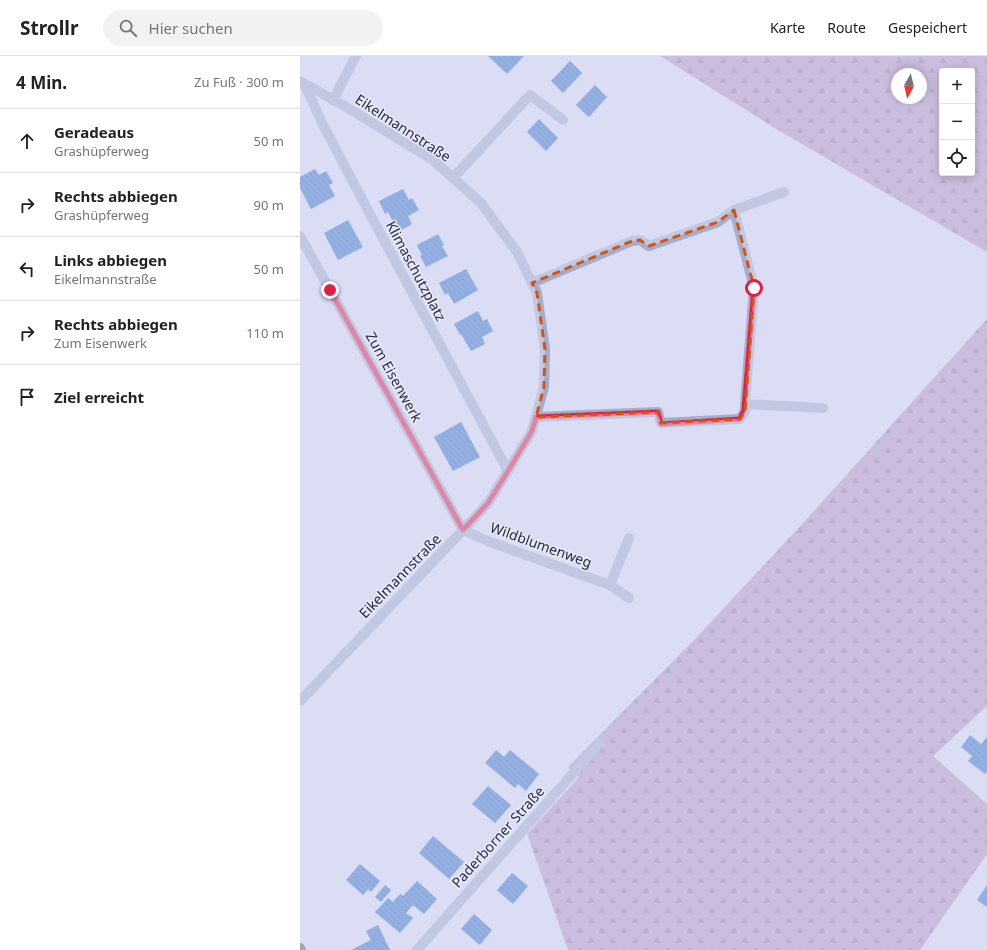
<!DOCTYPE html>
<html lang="de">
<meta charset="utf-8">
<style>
:root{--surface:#fff;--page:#f2f2f2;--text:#202124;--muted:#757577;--line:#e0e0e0}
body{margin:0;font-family:"Noto Sans",sans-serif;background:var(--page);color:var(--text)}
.controls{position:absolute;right:12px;top:12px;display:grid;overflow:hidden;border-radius:4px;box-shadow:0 2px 10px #0003}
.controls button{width:36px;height:36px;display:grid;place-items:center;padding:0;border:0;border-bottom:1px solid var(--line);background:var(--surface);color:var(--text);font:20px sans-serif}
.compass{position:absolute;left:591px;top:12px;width:36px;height:36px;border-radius:50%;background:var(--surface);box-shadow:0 2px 10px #0003;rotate:188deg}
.stop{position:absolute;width:12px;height:12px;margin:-9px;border:3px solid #e11d48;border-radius:50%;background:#fff}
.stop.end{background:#e11d48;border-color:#fff;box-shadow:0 1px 4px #0008}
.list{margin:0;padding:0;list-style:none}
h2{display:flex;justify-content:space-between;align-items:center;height:52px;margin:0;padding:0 16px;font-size:17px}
h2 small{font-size:13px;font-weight:400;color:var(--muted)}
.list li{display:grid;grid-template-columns:26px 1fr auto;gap:12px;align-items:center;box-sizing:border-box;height:64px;padding:0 16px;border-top:1px solid var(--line)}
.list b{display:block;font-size:15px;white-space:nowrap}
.list p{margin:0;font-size:13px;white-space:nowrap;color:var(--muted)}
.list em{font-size:13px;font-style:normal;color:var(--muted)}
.icon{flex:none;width:22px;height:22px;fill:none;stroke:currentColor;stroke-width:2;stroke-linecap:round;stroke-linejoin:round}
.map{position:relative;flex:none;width:687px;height:894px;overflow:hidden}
header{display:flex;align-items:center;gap:24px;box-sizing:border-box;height:56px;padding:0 20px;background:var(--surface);border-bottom:1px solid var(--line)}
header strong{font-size:19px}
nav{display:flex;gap:22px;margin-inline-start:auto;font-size:14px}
.search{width:280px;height:36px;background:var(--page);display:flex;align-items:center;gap:10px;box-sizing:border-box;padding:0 14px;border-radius:22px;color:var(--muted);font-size:15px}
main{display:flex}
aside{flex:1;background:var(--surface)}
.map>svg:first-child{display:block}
.forest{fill:url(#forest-firs);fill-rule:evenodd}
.building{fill:url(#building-back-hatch)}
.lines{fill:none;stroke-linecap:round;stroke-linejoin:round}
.minor{stroke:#a5adcd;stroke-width:10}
.major{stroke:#56627b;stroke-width:10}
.route{stroke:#e11d48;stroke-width:5}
.marked{fill:none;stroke:#d55510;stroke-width:3;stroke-dasharray:8 5;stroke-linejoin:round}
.labels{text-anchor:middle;stroke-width:3;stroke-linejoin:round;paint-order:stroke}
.street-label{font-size:14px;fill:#272d38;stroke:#e7e9fb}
</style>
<header>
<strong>Strollr</strong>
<div class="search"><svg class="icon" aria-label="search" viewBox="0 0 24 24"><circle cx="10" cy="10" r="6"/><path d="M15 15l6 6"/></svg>Hier suchen</div>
<nav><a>Karte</a><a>Route</a><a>Gespeichert</a></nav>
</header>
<main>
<aside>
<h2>4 Min.<small>Zu Fuß · 300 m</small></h2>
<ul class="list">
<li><svg class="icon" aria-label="ahead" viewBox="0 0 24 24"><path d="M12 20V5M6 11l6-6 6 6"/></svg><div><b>Geradeaus</b><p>Grashüpferweg</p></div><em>50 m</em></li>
<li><svg class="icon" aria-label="right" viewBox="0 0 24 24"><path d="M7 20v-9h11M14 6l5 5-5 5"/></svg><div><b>Rechts abbiegen</b><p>Grashüpferweg</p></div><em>90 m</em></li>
<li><svg class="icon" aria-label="left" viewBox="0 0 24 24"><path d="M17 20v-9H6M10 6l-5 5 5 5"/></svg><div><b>Links abbiegen</b><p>Eikelmannstraße</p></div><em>50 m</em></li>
<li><svg class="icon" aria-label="right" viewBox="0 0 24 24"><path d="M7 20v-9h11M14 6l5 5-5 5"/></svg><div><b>Rechts abbiegen</b><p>Zum Eisenwerk</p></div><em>110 m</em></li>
<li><svg class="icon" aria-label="arrive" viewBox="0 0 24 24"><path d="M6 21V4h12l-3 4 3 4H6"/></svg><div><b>Ziel erreicht</b></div></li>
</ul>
</aside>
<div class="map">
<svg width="687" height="894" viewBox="0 0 687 894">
<defs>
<pattern id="forest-firs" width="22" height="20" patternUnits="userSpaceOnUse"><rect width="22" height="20" fill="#b698c4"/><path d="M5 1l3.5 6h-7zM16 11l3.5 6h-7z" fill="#947ca0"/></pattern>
<pattern id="building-back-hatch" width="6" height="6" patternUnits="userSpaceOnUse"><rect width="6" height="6" fill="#3b7ad1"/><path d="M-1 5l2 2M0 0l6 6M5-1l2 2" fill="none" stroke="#3264ab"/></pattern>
</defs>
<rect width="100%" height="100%" fill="#daddf4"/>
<!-- forest -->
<g class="forest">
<path d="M360 0H687V196L478 74ZM642 15H672V117H642ZM597 18H621V42H597Z"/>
<polygon points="687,263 687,650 633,700 687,748 687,798 620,894 268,894 227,778 279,721 268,711 395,583 505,465"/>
</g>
<!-- building -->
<g class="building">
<polygon points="188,0 224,0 207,18"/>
<polygon points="270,5 282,17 263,37 251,25"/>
<polygon points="295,29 307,41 289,61 276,49"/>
<polygon points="239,63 258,82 246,95 227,76"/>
<polygon points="15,113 19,119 26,115 33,127 29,129 35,140 11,153 0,132 0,121"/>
<polygon points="103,133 109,144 112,142 119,154 108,160 112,168 98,176 88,156 85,158 79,145"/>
<polygon points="48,164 63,191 38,204 24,177"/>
<polygon points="138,178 144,189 142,190 148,200 126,211 120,200 122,199 117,189"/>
<polygon points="166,213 178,234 154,248 148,237 145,239 139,227"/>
<polygon points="178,255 183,265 187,263 193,275 182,281 185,288 171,295 161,278 160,279 154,268"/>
<polygon points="161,366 180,401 153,415 134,381"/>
<polygon points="670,679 681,688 687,681 687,715 685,718 668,705 672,700 661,691"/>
<polygon points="196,694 204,701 210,694 239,718 226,735 218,728 215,732 185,707"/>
<polygon points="188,730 211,749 195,767 172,748"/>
<polygon points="133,780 164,806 149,823 119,797"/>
<polygon points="60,808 80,825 71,836 68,833 63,839 46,824"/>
<polygon points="212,817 228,830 213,848 197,834"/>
<polygon points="117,825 137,843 124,858 113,849 106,857 113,862 100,877 75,856 88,842 93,846 100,838 103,840"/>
<polygon points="85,829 91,834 81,846 75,841"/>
<polygon points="687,829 687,851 677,844"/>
<polygon points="174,858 192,874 180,889 161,873"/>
<polygon points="78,869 90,894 51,894 71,884 66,875"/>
</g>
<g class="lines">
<!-- minor -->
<g class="minor">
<polyline points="0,25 48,52 133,104 181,147 217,196 237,237 245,293 244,331 232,375 188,447 163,474 0,645"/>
<polyline points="4,27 23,69 71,160 208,415"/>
<polyline points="33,44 56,0"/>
<polyline points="153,122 230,39 263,64"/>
<polyline points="434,154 484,136"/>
<polyline points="0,180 163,474 190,486 310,529 329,542"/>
<polyline points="232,227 332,185 340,184 349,190 418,166 434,154 454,232 445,348 523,352"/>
<polyline points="236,361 358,356 361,367 440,363 445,355 445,348"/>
<polyline points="310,529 329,482"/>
<polyline points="117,894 300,687"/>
</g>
<!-- major -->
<polyline class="major" points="0,892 1,894"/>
</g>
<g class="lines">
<!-- route -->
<polyline class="route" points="30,234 163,474 188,447 208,415 232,375 236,361 358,356 361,368 440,363 444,354 454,232"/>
</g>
<!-- marked area -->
<path d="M0 0H687V894H0ZM434 154 454 232 445 355 440 363 361 367 358 356 236 361 244 331 245 293 237 237 232 227 332 185 340 184 349 190 418 166Z" fill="#daddf4" fill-opacity=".55" fill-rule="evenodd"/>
<path class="marked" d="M434 154 454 232 445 355 440 363 361 367 358 356 236 361 244 331 245 293 237 237 232 227 332 185 340 184 349 190 418 166Z"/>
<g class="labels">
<!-- street labels -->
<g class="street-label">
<text transform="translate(103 72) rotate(33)" y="5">Eikelmannstraße</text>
<text transform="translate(116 215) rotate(62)" y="5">Klimaschutzplatz</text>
<text transform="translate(94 321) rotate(61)" y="5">Zum Eisenwerk</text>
<text transform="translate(241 489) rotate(20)" y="5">Wildblumenweg</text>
<text transform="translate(100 520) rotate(-46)" y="5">Eikelmannstraße</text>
<text transform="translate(198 781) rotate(-48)" y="5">Paderborner Straße</text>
</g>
</g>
</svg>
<div class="controls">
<button>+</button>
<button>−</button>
<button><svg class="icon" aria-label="locate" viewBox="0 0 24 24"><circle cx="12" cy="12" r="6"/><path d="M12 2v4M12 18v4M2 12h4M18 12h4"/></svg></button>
</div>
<svg class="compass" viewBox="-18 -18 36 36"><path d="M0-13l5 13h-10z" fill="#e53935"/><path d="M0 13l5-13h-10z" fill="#757577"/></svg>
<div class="stop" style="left:454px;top:232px"></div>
<div class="stop end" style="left:30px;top:234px"></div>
</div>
</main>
